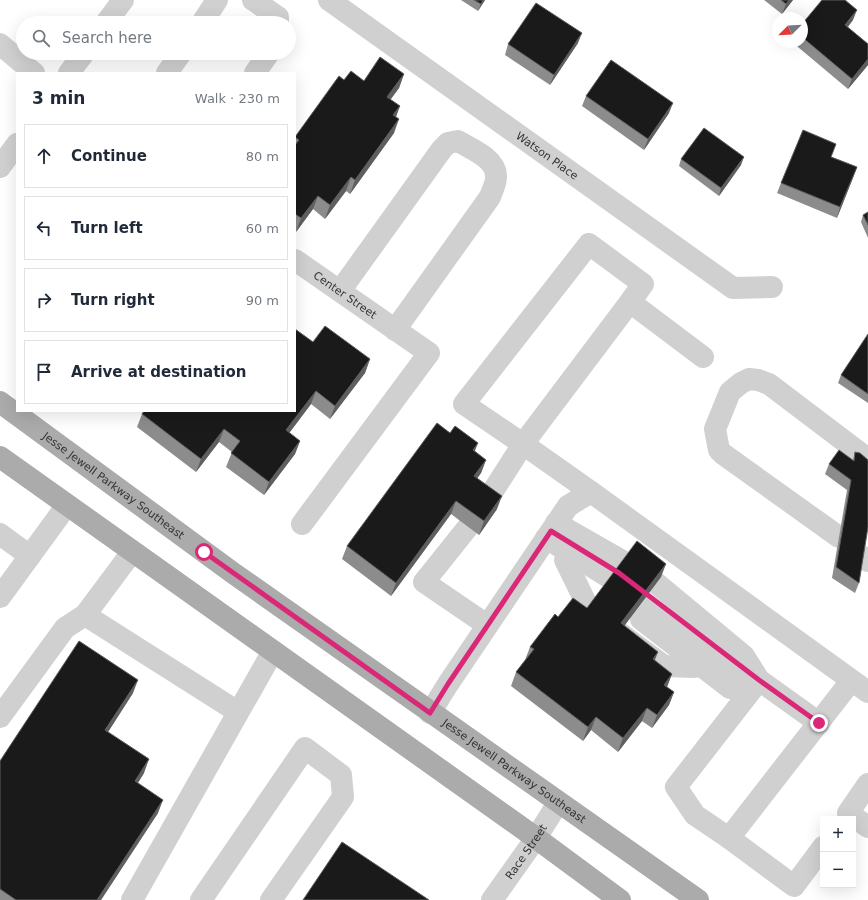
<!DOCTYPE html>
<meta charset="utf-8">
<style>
:root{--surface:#fff;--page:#f6f6f7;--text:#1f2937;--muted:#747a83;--line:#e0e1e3}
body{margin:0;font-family:"DejaVu Sans",sans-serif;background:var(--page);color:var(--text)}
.controls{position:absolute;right:12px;bottom:12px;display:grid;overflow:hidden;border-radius:0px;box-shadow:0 4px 16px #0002}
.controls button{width:36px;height:36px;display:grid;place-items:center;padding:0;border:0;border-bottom:1px solid var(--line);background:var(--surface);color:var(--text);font:20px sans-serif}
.compass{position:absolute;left:772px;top:12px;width:36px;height:36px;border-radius:50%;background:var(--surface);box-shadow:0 4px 16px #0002;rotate:246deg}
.stop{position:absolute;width:12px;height:12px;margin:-9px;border:3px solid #db2777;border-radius:50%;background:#fff}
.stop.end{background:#db2777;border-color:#fff;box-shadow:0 1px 4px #0008}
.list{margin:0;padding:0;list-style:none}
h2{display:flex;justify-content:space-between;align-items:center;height:52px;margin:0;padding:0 16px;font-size:17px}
h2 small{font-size:13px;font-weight:400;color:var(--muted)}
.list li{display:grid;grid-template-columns:26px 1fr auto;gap:12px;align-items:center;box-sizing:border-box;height:64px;margin:0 8px 8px;padding:0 8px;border:1px solid var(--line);border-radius:0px}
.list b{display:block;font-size:15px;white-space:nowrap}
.list em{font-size:13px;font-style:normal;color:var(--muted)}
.icon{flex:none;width:22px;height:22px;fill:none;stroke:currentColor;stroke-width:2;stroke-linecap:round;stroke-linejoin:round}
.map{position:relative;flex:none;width:868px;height:900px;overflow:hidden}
.search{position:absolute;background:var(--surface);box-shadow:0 4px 16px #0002;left:16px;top:16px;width:280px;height:44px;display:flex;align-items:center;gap:10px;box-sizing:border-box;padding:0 14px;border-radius:22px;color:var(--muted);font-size:15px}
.panel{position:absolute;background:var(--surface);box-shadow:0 4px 16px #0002;left:16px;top:72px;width:280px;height:340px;border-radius:0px}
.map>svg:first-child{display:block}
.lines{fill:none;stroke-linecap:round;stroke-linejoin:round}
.minor{stroke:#d0d0d0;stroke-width:22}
.major{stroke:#ababab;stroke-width:22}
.wall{fill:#8c8c8c}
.shaded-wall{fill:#5f5f5f}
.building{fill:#1a1a1a;stroke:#5f5f5f}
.route{stroke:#db2777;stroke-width:5}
.labels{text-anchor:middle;stroke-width:4;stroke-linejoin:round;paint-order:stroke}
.street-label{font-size:11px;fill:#333;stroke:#fff}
</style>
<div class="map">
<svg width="868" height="900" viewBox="0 0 868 900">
<rect width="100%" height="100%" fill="#fff"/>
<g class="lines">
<!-- minor -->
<g class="minor">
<polyline points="253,0 278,17 278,23"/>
<path id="s1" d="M329 0 733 288 772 287"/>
<polyline points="106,23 123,0"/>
<polyline points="202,23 217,0"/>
<polyline points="0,44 34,73"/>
<polyline points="69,73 84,53"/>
<polyline points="167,73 181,53"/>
<polyline points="255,73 269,53"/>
<polyline points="0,167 17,144"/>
<path id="s2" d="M295 260 429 353 302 524"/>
<path d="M340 291 442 149 448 143 458 141C471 149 495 158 496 175 497 182 492 191 490 197L395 330"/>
<polyline points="630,302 523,444 464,404 589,244 643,284 630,302 703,357"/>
<polyline points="486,502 523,444 591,492"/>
<polyline points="556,523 626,563 656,583 744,656 759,680"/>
<polyline points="468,527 424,582 487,625"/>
<polyline points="0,534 30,556"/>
<polyline points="839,537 723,454 719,450 715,429 730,392 741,383 749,379 758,380 769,384 868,459"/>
<polyline points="546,538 613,580 642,603 690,636 753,688"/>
<polyline points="861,556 868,561"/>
<polyline points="565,560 590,611 664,666 695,667"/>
<polyline points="0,597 67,505"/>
<polyline points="85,615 238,712"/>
<polyline points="641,619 730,688"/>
<polyline points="430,713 448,684 568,506 591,492 868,692"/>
<polyline points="0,717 65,628 85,615 132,552"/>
<polyline points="868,784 848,813 868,827"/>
<polyline points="729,838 695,815 676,787 753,688 759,680 819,723"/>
<polyline points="823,847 794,886 729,838 851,681"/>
<polyline points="132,900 273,651"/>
<polyline points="201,900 305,748 341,775 343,797 271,900"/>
<path id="s3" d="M492 900 536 838 558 803"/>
</g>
<!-- major -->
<g class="major">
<path id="s4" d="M0 402 233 573 698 900"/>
<polyline points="0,457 536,838 620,900"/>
</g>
</g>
<!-- wall -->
<g class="wall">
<polygon points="461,0 485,0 478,11"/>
<polygon points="764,0 793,0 782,14"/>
<polygon points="853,20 848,27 868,44 868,65 848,89 792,42 802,42 802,24"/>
<polygon points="578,43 550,85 505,55 508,44"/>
<polygon points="404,74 399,88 390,100 396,117 394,133 350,194 346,191 325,219 313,209 296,232 295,231 295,137 344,80 364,81"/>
<polygon points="586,96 669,113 644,150 582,106"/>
<polygon points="832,157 857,167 837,218 777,193 781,183"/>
<polygon points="681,159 741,165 719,196 679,166"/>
<polygon points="868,212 868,238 861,222 863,215"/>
<polygon points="868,334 868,403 838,383 841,375"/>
<polygon points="313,342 370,359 365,373 330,419 311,404 289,433 300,441 295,454 264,495 226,467 232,452 219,442 196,472 137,427 142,414"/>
<polygon points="475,451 486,460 481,473 477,478 497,509 479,535 451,514 391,596 342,559 347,546"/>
<polygon points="855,452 859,583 855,593 832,578 847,490 825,474 829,464 853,460"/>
<polygon points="661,577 624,626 655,660 672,674 667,687 674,692 669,705 652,728 642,721 618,752 591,730 583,741 511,686 516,672 525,660 530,647 587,608"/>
<polygon points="133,693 108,732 144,773 138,783 158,813 101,900 0,900 0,761"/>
</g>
<!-- shaded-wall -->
<g class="shaded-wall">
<polygon points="483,0 485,0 478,11 481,4"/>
<polygon points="789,0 793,0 782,14 786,4"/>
<polygon points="857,10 853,20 841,35 845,25"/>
<polygon points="582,33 578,43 550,85 554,75"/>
<polygon points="868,59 868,65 848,89 852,79"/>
<polygon points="404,74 399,88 382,111 387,97"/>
<polygon points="673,103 669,113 644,150 648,139"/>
<polygon points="400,106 395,120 393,115"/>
<polygon points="399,119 394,133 350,194 355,180"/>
<polygon points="744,157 741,165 719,196 721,188"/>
<polygon points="857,167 853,178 837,218 840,207"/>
<polygon points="351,177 346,191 325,219 330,205"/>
<polygon points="318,196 313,209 296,232 301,218"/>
<polygon points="370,359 365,373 330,419 335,406"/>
<polygon points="316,391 311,404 281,444 286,430"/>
<polygon points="224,429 219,442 196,472 201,459"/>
<polygon points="300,441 295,454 264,495 269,482"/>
<polygon points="478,443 473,456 473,450"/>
<polygon points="486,460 481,473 470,489 474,476"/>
<polygon points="502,496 497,509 479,535 484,521"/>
<polygon points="456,501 451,514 391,596 396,583"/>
<polygon points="666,564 661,577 616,637 621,623"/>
<polygon points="658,652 653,665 653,659"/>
<polygon points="672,674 667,687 664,685"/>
<polygon points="138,680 133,693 101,743 105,730"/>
<polygon points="674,692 669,705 652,728 657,715"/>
<polygon points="647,708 642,721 618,752 623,738"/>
<polygon points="596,717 591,730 583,741 588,727"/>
<polygon points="149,759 144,773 130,795 135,781"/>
<polygon points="163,800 158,813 101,900 97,900"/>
</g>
<!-- building -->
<g class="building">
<polygon points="474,0 483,0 481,4"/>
<polygon points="781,0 789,0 786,4"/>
<polygon points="822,0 845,0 857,10 845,25 868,44 868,59 852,79 802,37 802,24"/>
<polygon points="536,3 582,33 554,75 508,44"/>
<polygon points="380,57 404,74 387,97 400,106 393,115 399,119 355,180 351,177 330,205 318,196 301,218 295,214 295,145 299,140 295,137 339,76 344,80 351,71 364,81"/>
<polygon points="611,60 673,103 648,139 586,96"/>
<polygon points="704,128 744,157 721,188 681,159"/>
<polygon points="803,130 836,144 831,157 857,167 840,207 781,183"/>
<polygon points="868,212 868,225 863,215"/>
<polygon points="325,326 370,359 335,406 316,391 286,430 300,441 269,482 231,453 240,441 224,429 201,459 142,414 144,411 295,411 295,329 313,342"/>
<polygon points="868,334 868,394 841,375"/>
<polygon points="437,423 450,433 455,426 478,443 473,450 486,460 474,476 502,496 484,521 456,501 396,583 347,546"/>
<polygon points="839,450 854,461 855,452 860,453 868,460 868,527 859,583 836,567 851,480 829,464"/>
<polygon points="637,541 666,564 621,623 658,652 653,659 672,674 664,685 674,692 657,715 647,708 623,738 596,717 588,727 516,672 534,649 530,647 555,614 558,617 573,598 587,608"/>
<polygon points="79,641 138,680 105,730 149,759 135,781 163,800 97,900 16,900 0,889 0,761"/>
<polygon points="342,842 429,900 303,900"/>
</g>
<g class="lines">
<!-- route -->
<polyline class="route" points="204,552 430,713 448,684 551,531 619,573 759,680 819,723"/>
</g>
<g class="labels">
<!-- street labels -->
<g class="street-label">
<text dy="4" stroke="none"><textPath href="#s1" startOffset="268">Watson Place</textPath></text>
<text dy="4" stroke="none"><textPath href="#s2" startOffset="61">Center Street</textPath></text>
<text dy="4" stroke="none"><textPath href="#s4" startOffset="141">Jesse Jewell Parkway Southeast</textPath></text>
<text dy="4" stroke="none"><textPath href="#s4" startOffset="633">Jesse Jewell Parkway Southeast</textPath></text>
<text dy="4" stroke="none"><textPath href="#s3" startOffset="59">Race Street</textPath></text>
</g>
</g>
</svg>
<div class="controls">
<button>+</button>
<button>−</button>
</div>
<svg class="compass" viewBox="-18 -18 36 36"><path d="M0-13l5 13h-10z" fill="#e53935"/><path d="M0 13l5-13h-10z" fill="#747a83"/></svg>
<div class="stop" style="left:204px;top:552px"></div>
<div class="stop end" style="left:819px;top:723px"></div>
<div class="search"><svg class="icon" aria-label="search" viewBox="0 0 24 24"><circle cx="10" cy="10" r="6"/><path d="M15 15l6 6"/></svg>Search here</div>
<section class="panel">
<h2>3 min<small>Walk · 230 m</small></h2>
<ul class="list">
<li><svg class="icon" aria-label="ahead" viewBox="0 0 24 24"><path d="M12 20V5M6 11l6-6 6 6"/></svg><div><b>Continue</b></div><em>80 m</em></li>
<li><svg class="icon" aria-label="left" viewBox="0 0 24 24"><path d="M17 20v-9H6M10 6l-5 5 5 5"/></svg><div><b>Turn left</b></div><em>60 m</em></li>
<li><svg class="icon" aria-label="right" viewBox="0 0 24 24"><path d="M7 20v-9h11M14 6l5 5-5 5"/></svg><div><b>Turn right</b></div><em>90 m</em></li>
<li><svg class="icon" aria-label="arrive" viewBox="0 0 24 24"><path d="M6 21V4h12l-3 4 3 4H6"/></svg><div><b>Arrive at destination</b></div></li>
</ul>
</section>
</div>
